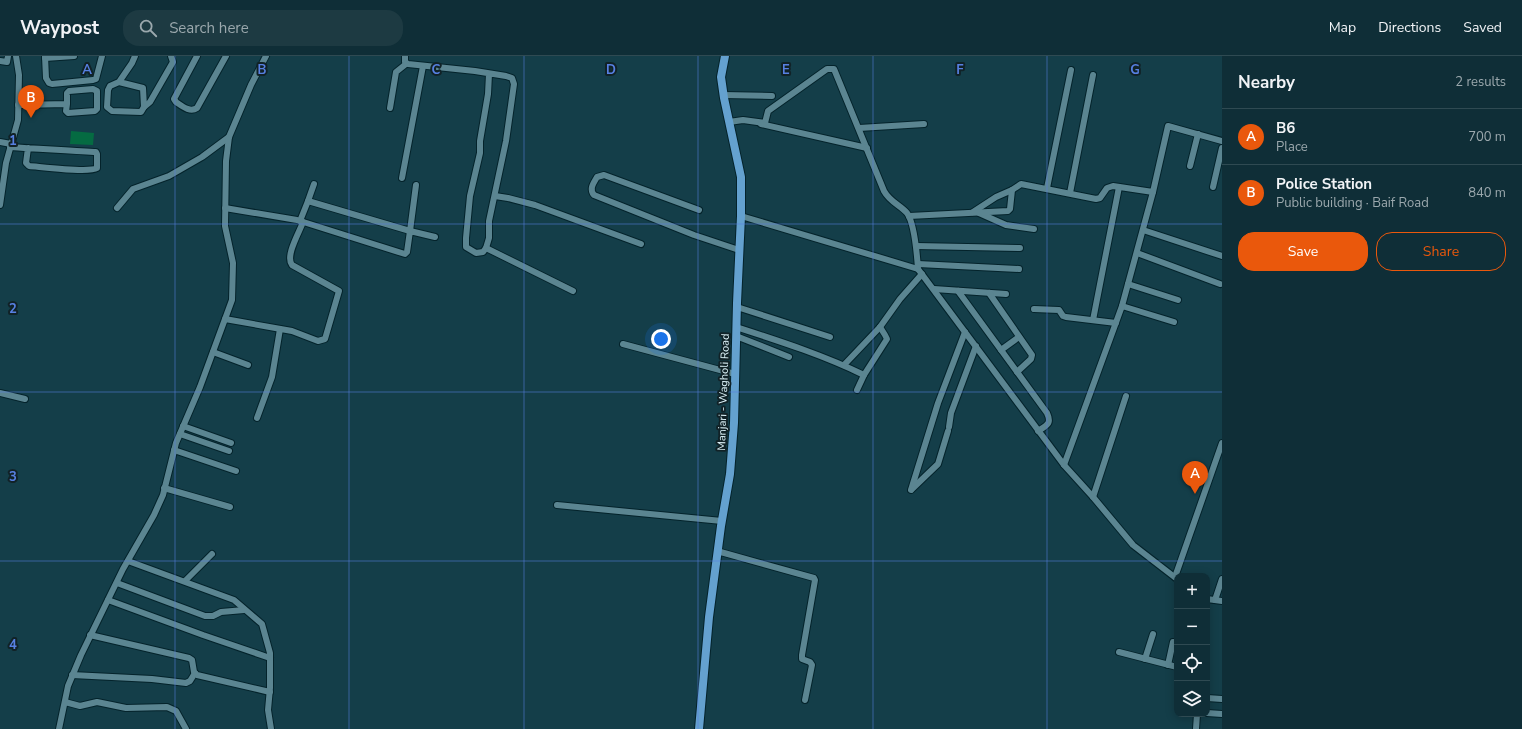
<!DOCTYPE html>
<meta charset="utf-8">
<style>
:root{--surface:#0f2e37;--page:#1d3a42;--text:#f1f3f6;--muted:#9ba8ad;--line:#2f4a52;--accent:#ea580c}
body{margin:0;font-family:"Nunito Sans",sans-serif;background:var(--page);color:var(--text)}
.controls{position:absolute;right:12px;bottom:12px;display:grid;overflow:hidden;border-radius:8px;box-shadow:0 2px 10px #0003}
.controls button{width:36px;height:36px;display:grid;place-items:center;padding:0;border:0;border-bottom:1px solid var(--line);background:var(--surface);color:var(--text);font:20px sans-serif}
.you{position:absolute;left:661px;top:283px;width:14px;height:14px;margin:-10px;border:3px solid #fff;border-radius:50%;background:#1a73e8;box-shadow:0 0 0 6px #1a73e833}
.badge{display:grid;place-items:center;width:26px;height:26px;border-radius:50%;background:var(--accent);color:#fff;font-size:13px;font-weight:700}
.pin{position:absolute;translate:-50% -33px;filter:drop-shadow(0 1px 2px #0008)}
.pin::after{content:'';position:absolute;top:21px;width:14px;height:12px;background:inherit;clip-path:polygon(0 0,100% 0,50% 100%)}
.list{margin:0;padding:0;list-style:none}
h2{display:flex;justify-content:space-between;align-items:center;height:52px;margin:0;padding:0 16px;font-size:17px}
h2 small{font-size:13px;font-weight:400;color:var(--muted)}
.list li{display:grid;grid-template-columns:26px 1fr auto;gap:12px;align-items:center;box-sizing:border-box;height:56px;padding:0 16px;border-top:1px solid var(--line)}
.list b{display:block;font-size:15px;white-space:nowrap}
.list p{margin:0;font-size:13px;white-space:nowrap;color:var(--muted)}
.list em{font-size:13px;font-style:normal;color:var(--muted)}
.actions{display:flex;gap:8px;padding:12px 16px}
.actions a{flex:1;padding:9px 0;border:1px solid var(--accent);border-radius:16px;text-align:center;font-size:14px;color:var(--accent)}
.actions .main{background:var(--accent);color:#fff}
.icon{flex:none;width:22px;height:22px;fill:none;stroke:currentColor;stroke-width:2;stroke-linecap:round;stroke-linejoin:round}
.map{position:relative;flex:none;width:1222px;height:673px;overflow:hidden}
header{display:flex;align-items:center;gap:24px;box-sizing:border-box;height:56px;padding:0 20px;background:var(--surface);border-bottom:1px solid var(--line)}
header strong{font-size:19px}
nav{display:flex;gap:22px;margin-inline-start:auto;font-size:14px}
.search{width:280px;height:36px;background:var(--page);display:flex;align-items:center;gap:10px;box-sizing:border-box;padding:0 14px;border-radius:16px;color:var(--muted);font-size:15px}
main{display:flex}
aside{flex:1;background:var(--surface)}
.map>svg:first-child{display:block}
.green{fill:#056b42}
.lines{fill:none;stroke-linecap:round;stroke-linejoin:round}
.minor-casing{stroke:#04232b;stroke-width:8}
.major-casing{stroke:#04232b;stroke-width:10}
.minor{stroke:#5b8591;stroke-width:6}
.major{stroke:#64a1cf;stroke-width:8}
.grid{fill:none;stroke:#5780e2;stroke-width:1;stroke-opacity:0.55}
.labels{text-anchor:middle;stroke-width:4;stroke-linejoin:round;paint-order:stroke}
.street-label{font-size:11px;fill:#dff5fb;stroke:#112227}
.grid-label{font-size:13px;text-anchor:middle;font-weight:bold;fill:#5780e2;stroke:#112227;stroke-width:4;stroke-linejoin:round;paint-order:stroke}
</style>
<header>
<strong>Waypost</strong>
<div class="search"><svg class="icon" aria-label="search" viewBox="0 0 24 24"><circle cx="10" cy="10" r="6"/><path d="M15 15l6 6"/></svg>Search here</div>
<nav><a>Map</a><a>Directions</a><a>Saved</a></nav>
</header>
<main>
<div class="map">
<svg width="1222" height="673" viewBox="0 0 1222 673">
<rect width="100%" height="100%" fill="#143e49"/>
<!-- green -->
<polygon class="green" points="71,75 94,77 93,89 70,88"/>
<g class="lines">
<defs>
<g id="minor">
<polyline points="45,0 46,22 49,27 52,28 93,24 96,23 102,0"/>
<path d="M197 0 174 43 176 46C182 50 190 57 197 52L226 0"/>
<polyline points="405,0 405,6 408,8 475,15 506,20 512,22 514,28 506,85 489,165 489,182 486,192 483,196 476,197 466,191 466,182 470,140 480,97 480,85 488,38 489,18"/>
<polyline points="45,2 74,0"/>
<polyline points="0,5 7,6 8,0"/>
<polyline points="119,26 143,32 144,51 141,56 112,55 107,51 108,34 110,30 119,26 132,7 135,0"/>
<polyline points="723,39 772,40"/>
<polyline points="18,49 67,48 66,55 68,57 95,55 97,53 97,35 93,33 69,35 67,37 67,48"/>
<polyline points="144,51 150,46 173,6 171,0"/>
<polyline points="390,52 396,16 406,8"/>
<path d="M729 66 743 64 765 67 768 55 827 13H834L884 135C890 146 900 149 907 157 915 168 917 199 918 213"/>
<polyline points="761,68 867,92"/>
<polyline points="859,72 924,68"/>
<polyline points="0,86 11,88"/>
<path d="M10 91C38 93 66 94 94 96H96L97 98V112C89 117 42 111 29 110L26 107 28 92"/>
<polyline points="1190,110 1198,78"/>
<polyline points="402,122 423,10"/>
<polyline points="1213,131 1222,92"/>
<polyline points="1047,132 1071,14"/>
<polyline points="1070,137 1093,19"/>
<polyline points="495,140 508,142 535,149 641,188"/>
<polyline points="308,145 314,128"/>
<polyline points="0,149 6,107 18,64 19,19 16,0"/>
<polyline points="117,152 133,133 169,120 202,101 229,81"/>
<polyline points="225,152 297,164 405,198 407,196 410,175 435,181"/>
<path d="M699 154 604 119 597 121C593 128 589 133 594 139L694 179 739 194"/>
<polyline points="973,156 996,141 1012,134"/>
<polyline points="979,157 1006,169 1034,173"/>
<polyline points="741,160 918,213 1064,409 1093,441 1133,489 1177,523"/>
<polyline points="909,160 1008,155 1010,153 1012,134 1021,128 1096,143 1100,142 1107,132 1113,130 1153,136 1168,70 1222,85"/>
<polyline points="300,165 308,145 410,175 416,129"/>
<polyline points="1143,174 1222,200"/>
<polyline points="916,190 1020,192"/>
<polyline points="486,192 573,235"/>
<polyline points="1137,197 1220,228"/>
<polyline points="918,208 1019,213"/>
<polyline points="1128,228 1178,244"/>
<polyline points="934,233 1006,238"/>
<path d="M958 235 1047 357C1052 368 1047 369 1038 375"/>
<polyline points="989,237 1032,299 1031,303 1017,316"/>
<polyline points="1122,250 1174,266"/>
<polyline points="737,251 830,281"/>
<polyline points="1034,253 1059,254 1063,260 1066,261 1116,267"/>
<path d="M225 263 292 275 318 285 325 283 339 235 292 209C285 200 299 177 303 166"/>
<polyline points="1093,264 1119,131"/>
<path d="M736 271C779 285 823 299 864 319"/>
<polyline points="736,280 789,301"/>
<polyline points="623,288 735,318"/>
<polyline points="1001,294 1019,281"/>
<polyline points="213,296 248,309"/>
<polyline points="844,309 880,271 900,243 922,218"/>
<polyline points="857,334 864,319 887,283 885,279 880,271"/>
<polyline points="0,337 25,343"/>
<polyline points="257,362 272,321 280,273"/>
<polyline points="183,370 231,387"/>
<polyline points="949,371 951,357 976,290"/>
<polyline points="180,378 229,395"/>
<polyline points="174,394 236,415"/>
<polyline points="1064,409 1122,250 1153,136"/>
<polyline points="164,432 230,451"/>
<polyline points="912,433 938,408 948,375"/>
<polyline points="911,434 938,347 965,276"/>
<polyline points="1093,441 1126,340"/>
<polyline points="557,449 722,465"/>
<polyline points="717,495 814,522 815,524 802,599 802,603 810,606 812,609 805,644"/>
<polyline points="128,505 234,544 262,568 270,597 270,632 268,654 271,673"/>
<polyline points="1175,521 1222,387"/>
<polyline points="185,525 212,498"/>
<polyline points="117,527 205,560 213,560 221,556 244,554"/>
<polyline points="1207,543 1222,545"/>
<polyline points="108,544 203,579 270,602"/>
<polyline points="1215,544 1222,523"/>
<polyline points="90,579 189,602 192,604 194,616 197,619 270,636"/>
<polyline points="1119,596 1177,611"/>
<polyline points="1145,603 1153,578"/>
<polyline points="1168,609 1173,586"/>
<polyline points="72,619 152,623 186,627 190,625 195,617"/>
<polyline points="1207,642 1222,643"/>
<polyline points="65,646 80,650 97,646 126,652 167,651 176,655 186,673"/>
<polyline points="1207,657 1222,658"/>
<polyline points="59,673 68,630 81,599 123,513 154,459 163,439 176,387 200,331 232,244 233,207 225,170 226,105 229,81 251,29 266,0"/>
<polyline points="1196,673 1197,658"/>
</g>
<polyline id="major" points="699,673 709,561 721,470 730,418 734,367 737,247 741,160 741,121 724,42 721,21 725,0"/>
</defs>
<!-- minor casing -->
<use href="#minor" class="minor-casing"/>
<!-- major casing -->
<use href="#major" class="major-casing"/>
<!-- minor -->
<use href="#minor" class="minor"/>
<!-- major -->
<use href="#major" class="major"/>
</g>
<!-- grid -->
<path class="grid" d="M175 0V673M349 0V673M524 0V673M698 0V673M873 0V673M1047 0V673M0 168H1222M0 336H1222M0 505H1222"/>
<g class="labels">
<!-- street labels -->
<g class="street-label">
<text transform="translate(723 336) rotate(-88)" y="4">Manjari - Wagholi Road</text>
</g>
</g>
<g class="grid-label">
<text x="87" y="18">A</text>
<text x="262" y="18">B</text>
<text x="436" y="18">C</text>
<text x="611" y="18">D</text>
<text x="786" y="18">E</text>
<text x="960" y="18">F</text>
<text x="1135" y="18">G</text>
<text x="13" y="89">1</text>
<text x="13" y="257">2</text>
<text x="13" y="425">3</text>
<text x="13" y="593">4</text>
</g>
</svg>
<div class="controls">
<button>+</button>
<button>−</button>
<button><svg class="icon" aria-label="locate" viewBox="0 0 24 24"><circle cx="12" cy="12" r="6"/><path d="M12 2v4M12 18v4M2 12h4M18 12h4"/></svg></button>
<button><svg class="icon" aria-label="layers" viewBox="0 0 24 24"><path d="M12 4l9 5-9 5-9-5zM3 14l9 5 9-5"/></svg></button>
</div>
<div class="you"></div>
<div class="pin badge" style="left:1195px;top:438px">A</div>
<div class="pin badge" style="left:31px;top:62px">B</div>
</div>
<aside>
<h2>Nearby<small>2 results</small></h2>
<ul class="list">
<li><span class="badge">A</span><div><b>B6</b><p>Place</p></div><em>700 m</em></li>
<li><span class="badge">B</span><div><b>Police Station</b><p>Public building · Baif Road</p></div><em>840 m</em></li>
</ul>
<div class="actions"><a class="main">Save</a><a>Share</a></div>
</aside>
</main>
